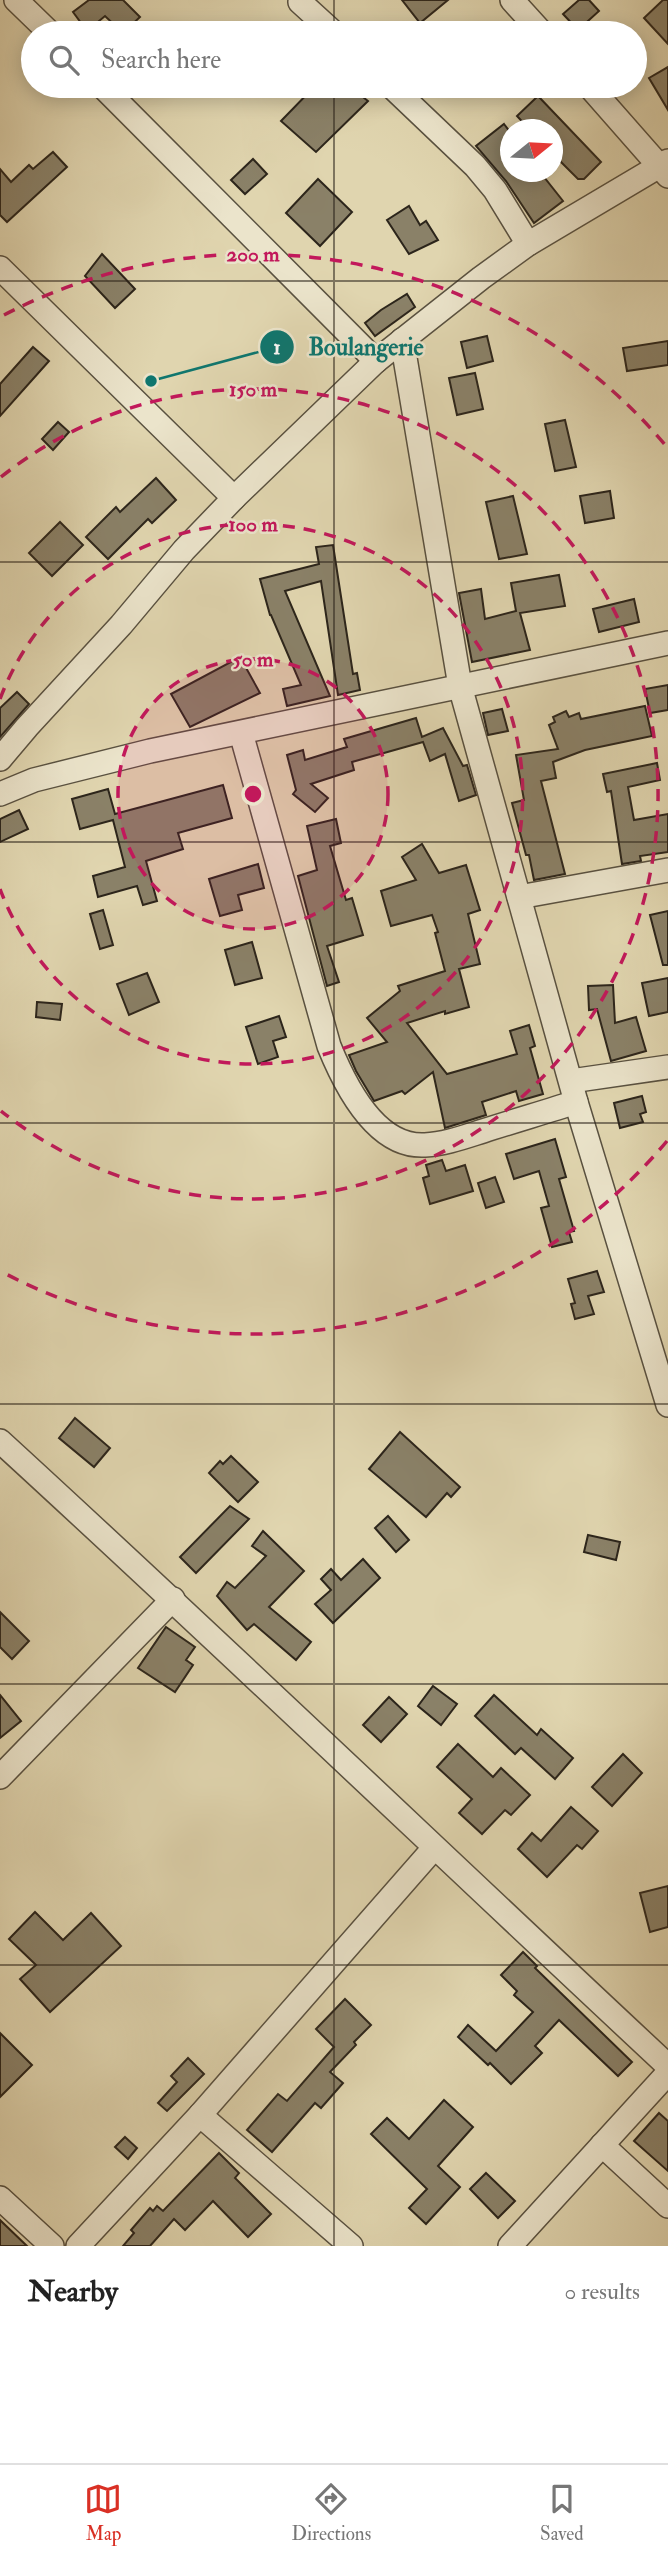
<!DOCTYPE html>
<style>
:root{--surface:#fff;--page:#f6f6f6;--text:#222;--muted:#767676;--line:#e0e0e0;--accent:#d93025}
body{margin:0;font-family:"IM FELL Double Pica",serif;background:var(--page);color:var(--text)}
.compass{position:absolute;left:500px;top:119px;width:63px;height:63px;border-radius:50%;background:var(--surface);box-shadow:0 4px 18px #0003;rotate:72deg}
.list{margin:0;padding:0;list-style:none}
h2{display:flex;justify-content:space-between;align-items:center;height:91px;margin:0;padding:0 28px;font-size:30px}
h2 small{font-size:23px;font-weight:400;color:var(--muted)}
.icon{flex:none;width:38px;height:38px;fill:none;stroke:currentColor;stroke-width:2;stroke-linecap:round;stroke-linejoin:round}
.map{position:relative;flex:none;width:668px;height:2246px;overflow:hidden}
.search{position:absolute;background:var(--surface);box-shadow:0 4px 18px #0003;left:21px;right:21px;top:21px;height:77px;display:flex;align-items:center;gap:18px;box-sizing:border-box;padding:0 24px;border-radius:38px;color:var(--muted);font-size:26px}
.sheet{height:217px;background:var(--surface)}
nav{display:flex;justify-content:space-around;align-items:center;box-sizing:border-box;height:98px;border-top:2px solid var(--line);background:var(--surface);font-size:19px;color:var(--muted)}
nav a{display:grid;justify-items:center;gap:4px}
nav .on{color:var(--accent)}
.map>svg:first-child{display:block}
.building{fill:#8a8168;stroke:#2c251b;stroke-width:2}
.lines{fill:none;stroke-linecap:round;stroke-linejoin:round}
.minor-casing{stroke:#595140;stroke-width:26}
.minor{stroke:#ebe4cb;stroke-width:23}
.grid{fill:none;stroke:#2c251b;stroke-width:2;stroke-opacity:0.55}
.ring{fill:none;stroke:#c2185b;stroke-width:3.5;stroke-dasharray:12 9}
.centre{fill:#c2185b;stroke:#ebe4cb;stroke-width:3.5}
.ring-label{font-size:21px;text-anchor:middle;font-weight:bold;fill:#c2185b;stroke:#ebe4cb;stroke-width:5;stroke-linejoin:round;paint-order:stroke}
.leader{fill:none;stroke:#0f766e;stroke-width:2.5}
.callout-dot{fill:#0f766e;stroke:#ebe4cb;stroke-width:2.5}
.mark-label{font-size:21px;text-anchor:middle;font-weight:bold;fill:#fff}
.callout-label{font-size:24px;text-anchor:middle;font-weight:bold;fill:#0f766e;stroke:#ebe4cb;stroke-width:5;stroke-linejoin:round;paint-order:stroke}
</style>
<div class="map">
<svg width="668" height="2246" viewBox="0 0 668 2246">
<rect width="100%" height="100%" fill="#e0d5af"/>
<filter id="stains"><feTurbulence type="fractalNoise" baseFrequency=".00286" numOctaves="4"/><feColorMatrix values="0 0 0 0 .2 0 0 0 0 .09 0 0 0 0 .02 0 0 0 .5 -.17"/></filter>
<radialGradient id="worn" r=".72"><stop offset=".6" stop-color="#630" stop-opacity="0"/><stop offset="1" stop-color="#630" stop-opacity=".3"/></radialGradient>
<!-- building -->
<g class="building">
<polygon points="89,0 123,0 140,17 123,33 105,16 87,31 73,12"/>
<polygon points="402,0 448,0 420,23"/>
<polygon points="579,0 589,0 599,11 578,30 563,14"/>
<polygon points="663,0 668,0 668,44 644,18"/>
<polygon points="668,67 668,110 649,78"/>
<polygon points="315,86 349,86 368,101 316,152 281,121"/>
<polygon points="538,96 601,162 584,179 578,179 552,153 552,130 530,130 517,116"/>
<polygon points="504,124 510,132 510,172 540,172 563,201 534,223 506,181 476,146"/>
<polygon points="53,152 67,167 7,222 0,215 0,169 11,182 29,165 33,169"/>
<polygon points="253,159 267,174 245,194 231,180"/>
<polygon points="318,179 352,212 320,246 286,213"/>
<polygon points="409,206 420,225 426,221 438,240 409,254 387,220"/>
<polygon points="102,254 135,289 115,308 85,276"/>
<polygon points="407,294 415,307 375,336 365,323 381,310"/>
<polygon points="487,336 493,361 467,368 461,342"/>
<polygon points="668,341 668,365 627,371 623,348"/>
<polygon points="33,347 49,361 0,416 0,384"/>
<polygon points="475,373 483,409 457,415 449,378"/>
<polygon points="565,420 576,467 555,471 545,424"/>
<polygon points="58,422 69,432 53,450 42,439"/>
<polygon points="156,478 176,500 152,523 148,519 108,559 86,537 116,507 120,512"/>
<polygon points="610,491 614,518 585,523 580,496"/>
<polygon points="513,496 527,554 499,559 486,502"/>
<polygon points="60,522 83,545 52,576 29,553"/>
<polygon points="333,545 353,674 357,673 360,690 338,695 321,581 285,591 330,696 287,706 283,689 301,685 271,615 270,615 260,579 319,564 316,547"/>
<polygon points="559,575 565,606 520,613 530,650 472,662 459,593 481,589 485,619 516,611 511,583"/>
<polygon points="634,599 639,622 599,632 593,609"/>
<polygon points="240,657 260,693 190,727 171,694"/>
<polygon points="668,685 668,710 650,713 645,689"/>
<polygon points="17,692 29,704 0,737 0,708"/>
<polygon points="645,706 652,736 585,750 553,762 556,778 541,781 565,874 534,880 529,855 526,855 512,803 524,800 516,755 558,749 549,725 555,722 553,717 566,711 569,717 579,713 581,719"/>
<polygon points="502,709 508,731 488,735 483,713"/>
<polygon points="416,718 422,737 443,728 463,766 467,765 476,795 459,801 445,754 430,761 423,742 352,762 354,770 311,784 328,798 315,812 293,794 296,790 287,755 303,750 305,760 347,747 344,739"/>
<polygon points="657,763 660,780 628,787 634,820 668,814 668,852 640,856 641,861 622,864 611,791 607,792 603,774"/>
<polygon points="223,785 232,818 178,833 183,849 146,861 157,901 143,905 137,886 98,897 93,876 125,867 113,820 80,829 72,799 108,789 115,814"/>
<polygon points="19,810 28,829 0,842 0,819"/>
<polygon points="336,819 341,843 330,846 346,900 352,898 363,935 327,946 339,982 327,986 298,876 317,870 307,826"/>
<polygon points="422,844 439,873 466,865 480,910 468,914 480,964 459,969 469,1007 445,1014 445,1011 407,1023 447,1074 517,1054 510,1031 529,1025 535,1046 530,1048 543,1094 519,1101 516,1091 482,1102 486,1115 445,1128 433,1072 405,1094 402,1091 374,1101 356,1071 349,1055 387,1042 367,1018 400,991 398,986 445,971 435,933 438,932 432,915 391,926 381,891 416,880 402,857"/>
<polygon points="258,864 264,888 238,895 242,910 220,916 209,879"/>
<polygon points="103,910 113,945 100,949 90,914"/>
<polygon points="668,911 668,965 663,965 650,915"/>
<polygon points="252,942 262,978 235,985 225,950"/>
<polygon points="147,973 159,1002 129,1015 117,984"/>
<polygon points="668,978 668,1012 649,1016 642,983"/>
<polygon points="613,985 615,1023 636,1017 646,1051 611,1061 597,1009 589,1010 588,986"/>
<polygon points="37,1002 62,1004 60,1020 36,1017"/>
<polygon points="279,1016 286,1037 273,1041 278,1057 258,1064 246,1027"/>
<polygon points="642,1096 646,1112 640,1114 643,1122 620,1128 614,1103"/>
<polygon points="555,1139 566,1177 559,1179 574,1231 569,1232 572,1242 552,1247 541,1208 549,1206 539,1171 514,1179 506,1154"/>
<polygon points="442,1160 446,1171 465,1165 473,1191 430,1204 423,1178 429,1176 426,1165"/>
<polygon points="495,1177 504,1202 486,1208 478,1183"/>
<polygon points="597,1271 604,1292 588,1296 594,1314 575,1319 571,1304 575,1303 568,1279"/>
<polygon points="75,1418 110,1448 94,1467 59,1438"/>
<polygon points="400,1432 460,1487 451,1497 447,1493 426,1517 369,1469"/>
<polygon points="231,1456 258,1482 238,1502 209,1473 220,1461 223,1464"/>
<polygon points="230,1506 249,1519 196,1573 180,1557"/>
<polygon points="388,1516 409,1540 396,1552 375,1528"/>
<polygon points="263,1531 304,1571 269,1607 311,1642 296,1660 254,1624 247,1630 217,1596 227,1582 235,1588 266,1556 252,1546"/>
<polygon points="588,1535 620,1542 616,1560 584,1552"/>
<polygon points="363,1559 380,1578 333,1623 315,1604 331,1590 321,1579 331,1569 341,1580"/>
<polygon points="0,1612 29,1641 12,1659 0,1647"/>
<polygon points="166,1627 195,1647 186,1660 193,1665 175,1692 138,1668"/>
<polygon points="433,1686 457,1704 441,1725 418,1706"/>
<polygon points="0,1695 21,1721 0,1738"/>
<polygon points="494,1695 537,1735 541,1729 573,1758 555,1779 521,1748 515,1754 475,1716"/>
<polygon points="389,1697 407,1714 381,1742 363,1725"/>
<polygon points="458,1744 493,1777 501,1768 530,1795 511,1815 505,1810 482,1834 459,1813 472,1799 437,1767"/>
<polygon points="623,1754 642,1773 612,1806 592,1787"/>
<polygon points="571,1807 598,1831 582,1849 577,1845 547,1877 518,1849 532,1833 541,1841"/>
<polygon points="668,1886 668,1927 650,1932 640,1893"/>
<polygon points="35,1912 63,1940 91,1913 121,1946 50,2012 20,1979 36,1965 9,1939"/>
<polygon points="523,1952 537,1966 535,1968 632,2062 618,2076 559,2020 535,2046 542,2053 511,2084 490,2063 488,2065 458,2037 468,2025 496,2051 533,2012 514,1995 517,1991 501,1975"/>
<polygon points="345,1999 371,2025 354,2042 356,2045 330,2072 343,2083 321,2108 315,2103 272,2152 247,2130 278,2094 287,2101 334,2047 316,2029"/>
<polygon points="0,2033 32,2065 0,2097"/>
<polygon points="188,2058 204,2074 167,2111 158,2103 177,2082 171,2076"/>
<polygon points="444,2100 473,2127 438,2166 460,2187 426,2224 409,2208 427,2189 371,2134 387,2118 409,2139"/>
<polygon points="659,2113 668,2121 668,2171 634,2141"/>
<polygon points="125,2137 137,2148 128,2159 115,2147"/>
<polygon points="219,2153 239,2173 235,2178 271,2214 248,2237 213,2201 185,2230 174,2219 150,2246 123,2246 134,2233 131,2230 150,2208 153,2211 157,2206 163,2211"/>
<polygon points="486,2173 515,2201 498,2218 470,2189"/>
<polygon points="0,2220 27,2246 0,2246"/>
</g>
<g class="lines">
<defs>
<g id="minor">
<polyline points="16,0 50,33"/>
<polyline points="512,0 542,33"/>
<polyline points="300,2 334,33"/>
<polyline points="102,86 376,361"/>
<polyline points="391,86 475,166 495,190 528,244"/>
<polyline points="589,86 668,176"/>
<polyline points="0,268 234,498"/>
<polyline points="402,340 460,686 576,1102 668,1405"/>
<path d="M241 733 329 1046C344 1083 375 1148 425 1145 445 1144 464 1137 483 1131 514 1121 545 1112 576 1102"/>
<polyline points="0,759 27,727 121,625 184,550 234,498 376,361 481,278 528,244 668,161"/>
<polyline points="0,794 34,780 150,751 668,643"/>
<polyline points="519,897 668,870"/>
<polyline points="571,1081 668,1067"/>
<path d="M0 1441C225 1647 445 1858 668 2066"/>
<polyline points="0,1777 173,1599"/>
<polyline points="200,2115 351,2246"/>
<polyline points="602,2145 668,2206"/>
<polyline points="0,2198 52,2246"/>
<polyline points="78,2246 200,2115 434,1848"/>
<polyline points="510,2246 668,2073"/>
</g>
</defs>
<!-- minor casing -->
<use href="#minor" class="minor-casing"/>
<!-- minor -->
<use href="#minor" class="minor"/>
</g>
<!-- grid -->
<path class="grid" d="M334 0V33M334 86V2246M0 281H668M0 562H668M0 842H668M0 1123H668M0 1404H668M0 1684H668M0 1965H668"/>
<!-- distance rings -->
<circle cx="253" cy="794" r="135" fill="#c2185b" fill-opacity=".12"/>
<g class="ring">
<circle cx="253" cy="794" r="135"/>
<path d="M0 699A270 270 0 1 1 0 889"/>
<path d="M1 477A405 405 0 1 1 1 1111"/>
<path d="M667 1141A540 540 0 0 1 4 1273M4 315A540 540 0 0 1 667 447"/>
</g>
<circle cx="253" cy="794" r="10" class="centre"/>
<g class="ring-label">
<text x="253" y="261">200 m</text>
<text x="253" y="396">150 m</text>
<text x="253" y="531">100 m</text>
<text x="253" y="666">50 m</text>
</g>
<!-- callouts -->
<path class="leader" d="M151 381L277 347"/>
<g class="callout-dot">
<circle cx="151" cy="381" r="7"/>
<circle cx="277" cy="347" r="18"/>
</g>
<g class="mark-label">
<text x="277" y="354">1</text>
</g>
<g class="callout-label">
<text x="366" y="355">Boulangerie</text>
</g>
<rect width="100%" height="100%" filter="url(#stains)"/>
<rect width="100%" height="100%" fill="url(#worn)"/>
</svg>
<svg class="compass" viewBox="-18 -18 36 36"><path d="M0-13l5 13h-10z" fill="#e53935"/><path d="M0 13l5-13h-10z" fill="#767676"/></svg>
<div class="search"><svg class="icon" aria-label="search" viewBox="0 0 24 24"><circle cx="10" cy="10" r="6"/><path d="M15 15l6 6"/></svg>Search here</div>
</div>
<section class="sheet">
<h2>Nearby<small>0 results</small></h2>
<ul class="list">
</ul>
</section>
<nav>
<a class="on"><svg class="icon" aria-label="map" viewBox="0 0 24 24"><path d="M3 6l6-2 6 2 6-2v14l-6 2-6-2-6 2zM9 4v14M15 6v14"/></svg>Map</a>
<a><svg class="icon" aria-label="directions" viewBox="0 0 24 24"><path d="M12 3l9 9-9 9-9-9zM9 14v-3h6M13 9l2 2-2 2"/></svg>Directions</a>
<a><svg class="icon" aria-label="saved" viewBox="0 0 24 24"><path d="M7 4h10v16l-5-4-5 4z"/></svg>Saved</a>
</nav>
